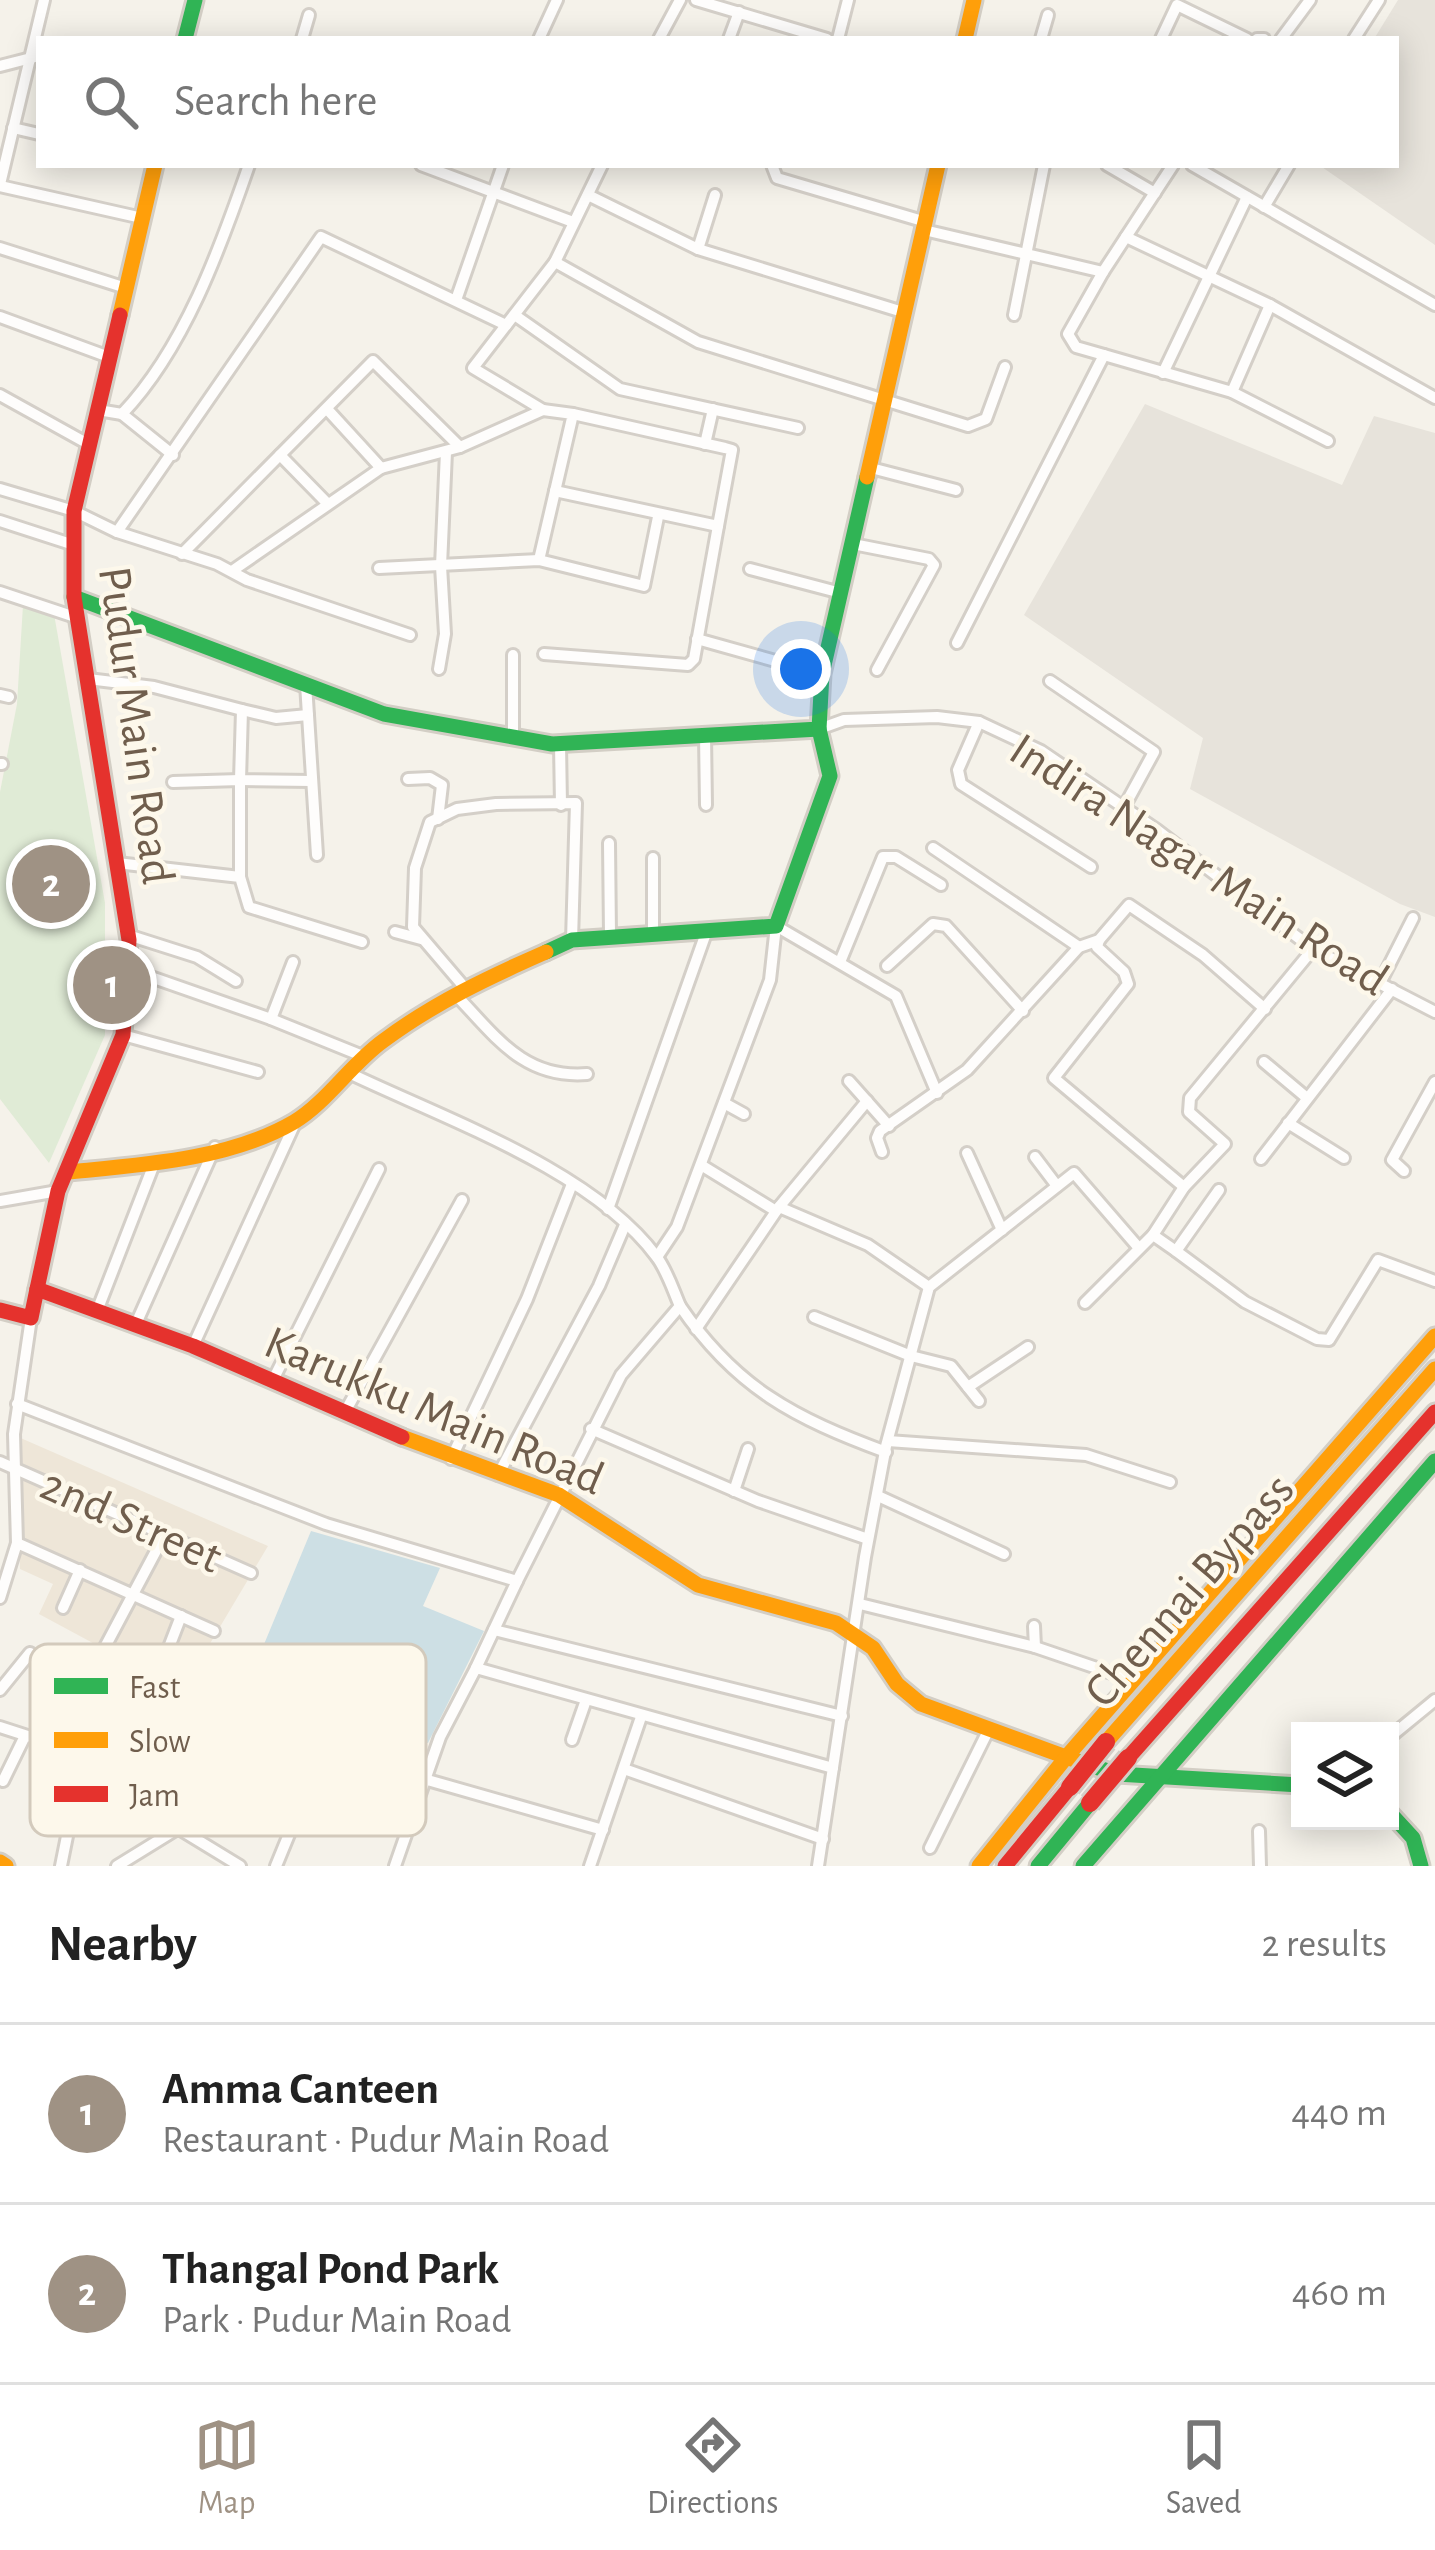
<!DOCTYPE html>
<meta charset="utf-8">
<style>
:root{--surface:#fff;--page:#f6f6f6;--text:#222;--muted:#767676;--line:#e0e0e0;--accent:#9f9284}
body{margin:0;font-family:"Alegreya Sans",sans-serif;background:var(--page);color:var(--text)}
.controls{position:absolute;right:36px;bottom:36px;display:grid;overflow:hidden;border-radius:0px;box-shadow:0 6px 30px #0003}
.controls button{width:108px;height:108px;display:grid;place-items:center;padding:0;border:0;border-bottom:3px solid var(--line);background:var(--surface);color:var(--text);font:60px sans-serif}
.you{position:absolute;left:801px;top:669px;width:42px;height:42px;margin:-30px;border:9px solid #fff;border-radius:50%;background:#1a73e8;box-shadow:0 0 0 18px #1a73e833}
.badge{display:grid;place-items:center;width:78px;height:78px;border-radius:50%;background:var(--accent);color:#fff;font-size:39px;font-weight:700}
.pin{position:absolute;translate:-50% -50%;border:6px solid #fff;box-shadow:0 3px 12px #0006}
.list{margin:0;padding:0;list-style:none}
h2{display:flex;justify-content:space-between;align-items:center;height:156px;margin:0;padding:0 48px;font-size:51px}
h2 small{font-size:39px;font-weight:400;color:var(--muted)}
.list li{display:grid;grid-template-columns:78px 1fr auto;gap:36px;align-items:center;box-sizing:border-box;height:180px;padding:0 48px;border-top:3px solid var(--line)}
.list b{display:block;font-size:45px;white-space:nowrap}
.list p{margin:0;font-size:39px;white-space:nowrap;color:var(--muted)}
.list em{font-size:39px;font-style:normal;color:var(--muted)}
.icon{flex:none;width:66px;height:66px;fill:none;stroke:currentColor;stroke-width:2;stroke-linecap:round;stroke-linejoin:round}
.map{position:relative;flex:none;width:1435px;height:1866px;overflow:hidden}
.search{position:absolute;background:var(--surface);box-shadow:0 6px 30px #0003;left:36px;right:36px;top:36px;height:132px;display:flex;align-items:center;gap:30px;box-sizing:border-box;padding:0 42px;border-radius:0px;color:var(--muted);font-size:45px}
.sheet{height:516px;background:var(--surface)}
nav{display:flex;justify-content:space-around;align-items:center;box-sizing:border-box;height:168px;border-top:3px solid var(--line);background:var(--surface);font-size:33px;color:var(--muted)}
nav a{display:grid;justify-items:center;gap:6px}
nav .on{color:var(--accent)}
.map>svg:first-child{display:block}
.residential{fill:#eee6d8}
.industrial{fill:#e7e3db}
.green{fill:#e0ebd6}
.water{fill:#cddfe4}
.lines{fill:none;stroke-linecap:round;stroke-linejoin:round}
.street-casing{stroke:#d4cfc8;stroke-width:16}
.fast-casing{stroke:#d3cec5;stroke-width:21}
.slow-casing{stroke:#d3cec5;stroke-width:21}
.jam-casing{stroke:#d3cec5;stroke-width:21}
.street{stroke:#fefdfc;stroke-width:10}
.fast{stroke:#30b455;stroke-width:15}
.slow{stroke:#ff9f0a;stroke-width:15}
.jam{stroke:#e5322d;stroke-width:15}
.jam-bridge-casing{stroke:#d3cec7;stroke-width:24;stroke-linecap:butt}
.jam-bridge{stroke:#e5322d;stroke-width:18}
.labels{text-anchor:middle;stroke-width:9;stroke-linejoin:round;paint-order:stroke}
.street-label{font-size:48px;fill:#705e4d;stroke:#fdf8eb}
.key{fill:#fdf8eb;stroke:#d3cabc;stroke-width:3}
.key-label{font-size:33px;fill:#705e4d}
</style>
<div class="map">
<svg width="1435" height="1866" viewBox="0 0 1435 1866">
<rect width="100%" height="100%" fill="#f5f2ea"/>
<!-- residential -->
<polygon class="residential" points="16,1436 268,1546 205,1652 192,1649 183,1679 104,1649 39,1614 53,1584 20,1569"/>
<!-- industrial -->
<g class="industrial">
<polygon points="1398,0 1435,0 1435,245 1319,165 1396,165 1396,39 1374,39"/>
<polygon points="1145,404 1342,485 1374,416 1435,433 1435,917 1400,904 1190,789 1203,738 1024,615"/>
</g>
<!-- green -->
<polygon class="green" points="23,605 54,614 105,903 105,1035 49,1163 0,1099 0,792 17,704"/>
<!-- water -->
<polygon class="water" points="311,1531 440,1568 423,1606 484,1631 428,1743 329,1728 255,1666"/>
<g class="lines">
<defs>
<g id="street">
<polyline points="696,0 827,39"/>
<polyline points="302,39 309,15"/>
<polyline points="539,39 557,0"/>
<polyline points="659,39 680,0"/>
<polyline points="729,39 739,12"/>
<polyline points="838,39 848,0"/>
<polyline points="1041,39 1048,15"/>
<polyline points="1161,39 1177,5 1247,39"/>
<polyline points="1257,39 1264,39"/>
<polyline points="1281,39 1310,0"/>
<polyline points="1354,39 1379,0"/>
<polyline points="0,66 39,56"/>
<polyline points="13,128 39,134"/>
<polyline points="421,165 573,222"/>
<polyline points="772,165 777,178 926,222"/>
<polyline points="1107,165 1155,193"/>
<polyline points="1192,165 1435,305"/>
<polyline points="0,184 44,0"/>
<polyline points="0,186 142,218"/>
<polyline points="588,195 698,249 906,313"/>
<polyline points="1264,207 1289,165"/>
<polyline points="924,230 1103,272 1068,334 1076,347 1104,355 957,643"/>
<polyline points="1126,237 1270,305 1435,398"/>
<polyline points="0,248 126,288"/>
<polyline points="698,249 715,195"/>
<polyline points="555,262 698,342 968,426 986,419 1005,367"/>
<polyline points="1103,272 1173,165"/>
<polyline points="456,300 503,165"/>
<polyline points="1014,315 1044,165"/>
<polyline points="516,316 620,389 798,428"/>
<polyline points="0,317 109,357"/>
<polyline points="1104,355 1232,392 1328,441"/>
<polyline points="1163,373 1247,197"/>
<polyline points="1232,392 1270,305"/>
<polyline points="0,395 90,445"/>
<polyline points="327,409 381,468"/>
<path d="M98 410 122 414C184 349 220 249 249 165"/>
<polyline points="122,414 173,455"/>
<polyline points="705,444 713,409"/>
<polyline points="280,455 326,502"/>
<polyline points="871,468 956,490"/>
<polyline points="0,489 74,511 117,532 217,564 247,580 410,635"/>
<polyline points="555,491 718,526 732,450 725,448 573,414"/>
<polyline points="0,521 74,545"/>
<polyline points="117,532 321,237 506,325"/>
<polyline points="853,544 929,559 934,565 877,670"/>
<polyline points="182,554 373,361 460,447"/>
<polyline points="539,560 573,414 543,410"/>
<polyline points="379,568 539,560 644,586 658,517"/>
<polyline points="750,569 841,593"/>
<polyline points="232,571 381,468 460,447 543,410 473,368 555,262 602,165"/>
<polyline points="0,592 78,618"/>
<polyline points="697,639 822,674"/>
<polyline points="544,654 688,665 694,659 718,526"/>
<polyline points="439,669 445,634 441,566 446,452"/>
<polyline points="88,679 154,687 242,710 240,780 312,781"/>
<polyline points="1050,681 1154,752 1124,807"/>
<polyline points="306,684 317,855"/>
<polyline points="0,695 9,697"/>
<polyline points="242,710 276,718 308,715"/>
<polyline points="979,722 958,770 961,784 1091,867"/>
<polyline points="819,729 844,720 937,717 979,722 1041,751 1157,830 1313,949 1435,1012"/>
<polyline points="705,735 706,805"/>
<polyline points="513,737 513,655"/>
<polyline points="560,744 561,805"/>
<polyline points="0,764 2,764"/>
<polyline points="408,779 430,778 442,785 438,819"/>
<polyline points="173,782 240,780 240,877"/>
<polyline points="609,843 610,935"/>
<polyline points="933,848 1079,947"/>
<polyline points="117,863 240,877 249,907 362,942"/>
<polyline points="395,932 421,939"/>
<polyline points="653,933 653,858"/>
<polyline points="128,935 197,957 236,981"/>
<polyline points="1099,940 1097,947 1124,972 1128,984 1054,1078 1184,1187"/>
<polyline points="840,962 883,857 896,857 941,885"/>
<polyline points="887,966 933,924 946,926 1023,1011"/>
<polyline points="128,969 271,1019 293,962"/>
<polyline points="1380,983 1413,918"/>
<polyline points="465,988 413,927 415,868 430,822 457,809 496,804 576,803 572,940"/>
<path d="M456 995C496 1037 524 1079 587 1074"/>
<polyline points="271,1019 365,1057"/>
<polyline points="123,1035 258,1072"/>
<polyline points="1264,1062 1307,1098"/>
<polyline points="849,1081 889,1126"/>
<polyline points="724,1103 744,1114"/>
<polyline points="1288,1123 1344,1158"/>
<polyline points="882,1152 877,1138 880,1131 967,1070 1079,947 1099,940 1129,905 1203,955 1265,1009"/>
<polyline points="967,1153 1002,1230"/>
<polyline points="1035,1157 1057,1186"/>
<polyline points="1261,1159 1392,989"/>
<polyline points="701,1165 776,1211"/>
<polyline points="1404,1171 1392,1160 1435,1082"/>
<polyline points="1219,1190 1176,1251 1245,1302 1317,1339 1329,1340 1378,1260 1435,1281"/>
<polyline points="0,1201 58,1191"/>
<polyline points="779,1207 867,1101"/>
<polyline points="608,1209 706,933"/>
<polyline points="1153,1235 1184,1187 1225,1144 1189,1112 1190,1098 1313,949"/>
<polyline points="657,1257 677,1227 770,980 776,926 896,996 937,1093"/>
<polyline points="1085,1303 1153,1235 1176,1251"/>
<path d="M680 1306C736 1388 794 1418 886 1452"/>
<polyline points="97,1311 154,1164"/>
<polyline points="814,1317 911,1356 951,1366 979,1401"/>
<polyline points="135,1326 215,1147"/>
<polyline points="696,1329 779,1207 868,1245 929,1287"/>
<polyline points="193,1346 296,1121"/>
<polyline points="272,1382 379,1169"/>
<polyline points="968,1387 1028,1347"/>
<path d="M17 1404 326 1524 517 1581 621 1375 680 1306C673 1290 667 1270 656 1256 592 1170 443 1118 349 1073"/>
<polyline points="345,1412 462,1200"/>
<polyline points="591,1429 758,1501 868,1539"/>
<polyline points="888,1441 1086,1455 1170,1482"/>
<polyline points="451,1459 527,1299 572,1184"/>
<polyline points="0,1462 251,1573"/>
<polyline points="498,1475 599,1286 625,1225"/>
<polyline points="734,1491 748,1449"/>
<polyline points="878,1496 1004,1554"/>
<polyline points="17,1543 214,1631"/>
<polyline points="0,1598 17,1543 14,1434 31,1318"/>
<polyline points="860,1604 1035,1647 1132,1680"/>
<polyline points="63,1608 80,1570"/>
<polyline points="1034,1626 1035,1647"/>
<polyline points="494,1630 842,1716"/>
<polyline points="166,1655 181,1616"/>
<polyline points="476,1668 517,1581"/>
<polyline points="0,1690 30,1653"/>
<polyline points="0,1727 34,1738"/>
<polyline points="1390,1737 1435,1700"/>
<polyline points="572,1740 586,1700"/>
<polyline points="81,1769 240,1866"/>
<polyline points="624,1769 823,1839"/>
<polyline points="424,1779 603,1830"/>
<polyline points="3,1781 25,1736"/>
<polyline points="148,1806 233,1667"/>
<polyline points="1259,1831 1260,1866"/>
<polyline points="930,1848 989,1729"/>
<polyline points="61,1866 105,1647 165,1534"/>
<polyline points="117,1866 177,1829 301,1805 337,1813 424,1779"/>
<polyline points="276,1866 301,1805 325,1797 347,1740 302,1716 286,1747"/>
<polyline points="395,1866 440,1737 476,1668 833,1768"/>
<polyline points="590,1866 641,1717"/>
<polyline points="818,1866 865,1557 886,1446 929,1287 1074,1173 1138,1247"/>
</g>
<g id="fast">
<polyline points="185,39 195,0"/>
<polyline points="74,597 384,714 552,744 819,729 822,674 867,477"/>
<polyline points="546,952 572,940 776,926 830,776 819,729"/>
<polyline points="1077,1761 1117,1774 1300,1785"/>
<polyline points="1390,1813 1413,1838 1421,1866"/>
<polyline points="1038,1866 1090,1803"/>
<polyline points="1083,1866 1435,1461"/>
</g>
<g id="slow">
<polyline points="965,39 974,0"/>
<polyline points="120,315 155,165"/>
<polyline points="867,477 938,165"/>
<path d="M68 1172C141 1165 229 1160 294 1122 327 1102 351 1064 383 1041 434 1003 489 977 546 952"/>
<polyline points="402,1437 559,1495 698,1585 836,1623 873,1648 897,1684 921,1704 1077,1761"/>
<polyline points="1106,1742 1435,1369"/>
<polyline points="0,1862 6,1866"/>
<polyline points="979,1866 1068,1755 1435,1336"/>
</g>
<g id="jam">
<polyline points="37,1289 58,1191 123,1035 129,940 74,597 74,511 120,315"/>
<polyline points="0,1310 31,1318 37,1289 193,1346 402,1437"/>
<polyline points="1128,1758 1435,1412"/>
<polyline points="1005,1866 1070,1787"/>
</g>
</defs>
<!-- street casing -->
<use href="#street" class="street-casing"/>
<!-- fast casing -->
<use href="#fast" class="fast-casing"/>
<!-- slow casing -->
<use href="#slow" class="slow-casing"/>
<!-- jam casing -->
<use href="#jam" class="jam-casing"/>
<!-- street -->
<use href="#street" class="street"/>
<!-- fast -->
<use href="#fast" class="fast"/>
<!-- slow -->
<use href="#slow" class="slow"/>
<!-- jam -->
<use href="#jam" class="jam"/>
<defs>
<g id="jam-bridge">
<polyline points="1070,1787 1106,1742"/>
<polyline points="1090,1803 1128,1758"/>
</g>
</defs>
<!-- jam-bridge casing -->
<use href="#jam-bridge" class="jam-bridge-casing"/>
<!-- jam-bridge -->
<use href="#jam-bridge" class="jam-bridge"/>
</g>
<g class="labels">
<!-- street labels -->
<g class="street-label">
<text transform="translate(138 725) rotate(82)" y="17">Pudur Main Road</text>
<text transform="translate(1200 863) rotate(33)" y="17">Indira Nagar Main Road</text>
<text transform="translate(435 1409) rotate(23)" y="17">Karukku Main Road</text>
<text transform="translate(132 1519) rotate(24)" y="17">2nd Street</text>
<text transform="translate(1188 1589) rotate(-49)" y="17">Chennai Bypass</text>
</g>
</g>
<!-- legend -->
<rect x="30" y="1644" width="396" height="192" rx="18" class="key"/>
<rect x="54" y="1678" width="54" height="16" fill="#30b455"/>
<rect x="54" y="1732" width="54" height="16" fill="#ff9f0a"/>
<rect x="54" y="1786" width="54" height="16" fill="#e5322d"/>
<g class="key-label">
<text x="129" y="1698">Fast</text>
<text x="129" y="1752">Slow</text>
<text x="129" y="1806">Jam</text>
</g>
</svg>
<div class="controls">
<button><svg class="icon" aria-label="layers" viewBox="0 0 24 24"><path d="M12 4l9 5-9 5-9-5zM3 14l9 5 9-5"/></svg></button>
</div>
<div class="you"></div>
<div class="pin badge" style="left:112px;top:985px">1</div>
<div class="pin badge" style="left:51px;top:884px">2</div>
<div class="search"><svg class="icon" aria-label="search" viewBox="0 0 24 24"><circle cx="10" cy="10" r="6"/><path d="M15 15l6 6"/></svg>Search here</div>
</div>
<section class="sheet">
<h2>Nearby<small>2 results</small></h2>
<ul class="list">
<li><span class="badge">1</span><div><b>Amma Canteen</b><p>Restaurant · Pudur Main Road</p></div><em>440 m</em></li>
<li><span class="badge">2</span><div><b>Thangal Pond Park</b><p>Park · Pudur Main Road</p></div><em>460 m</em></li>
</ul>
</section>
<nav>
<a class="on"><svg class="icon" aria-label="map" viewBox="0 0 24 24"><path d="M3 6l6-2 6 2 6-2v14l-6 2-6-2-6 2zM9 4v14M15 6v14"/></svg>Map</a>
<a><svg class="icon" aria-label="directions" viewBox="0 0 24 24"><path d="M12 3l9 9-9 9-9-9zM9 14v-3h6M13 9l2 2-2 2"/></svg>Directions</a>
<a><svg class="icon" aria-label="saved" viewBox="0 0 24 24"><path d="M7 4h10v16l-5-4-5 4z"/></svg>Saved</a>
</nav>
